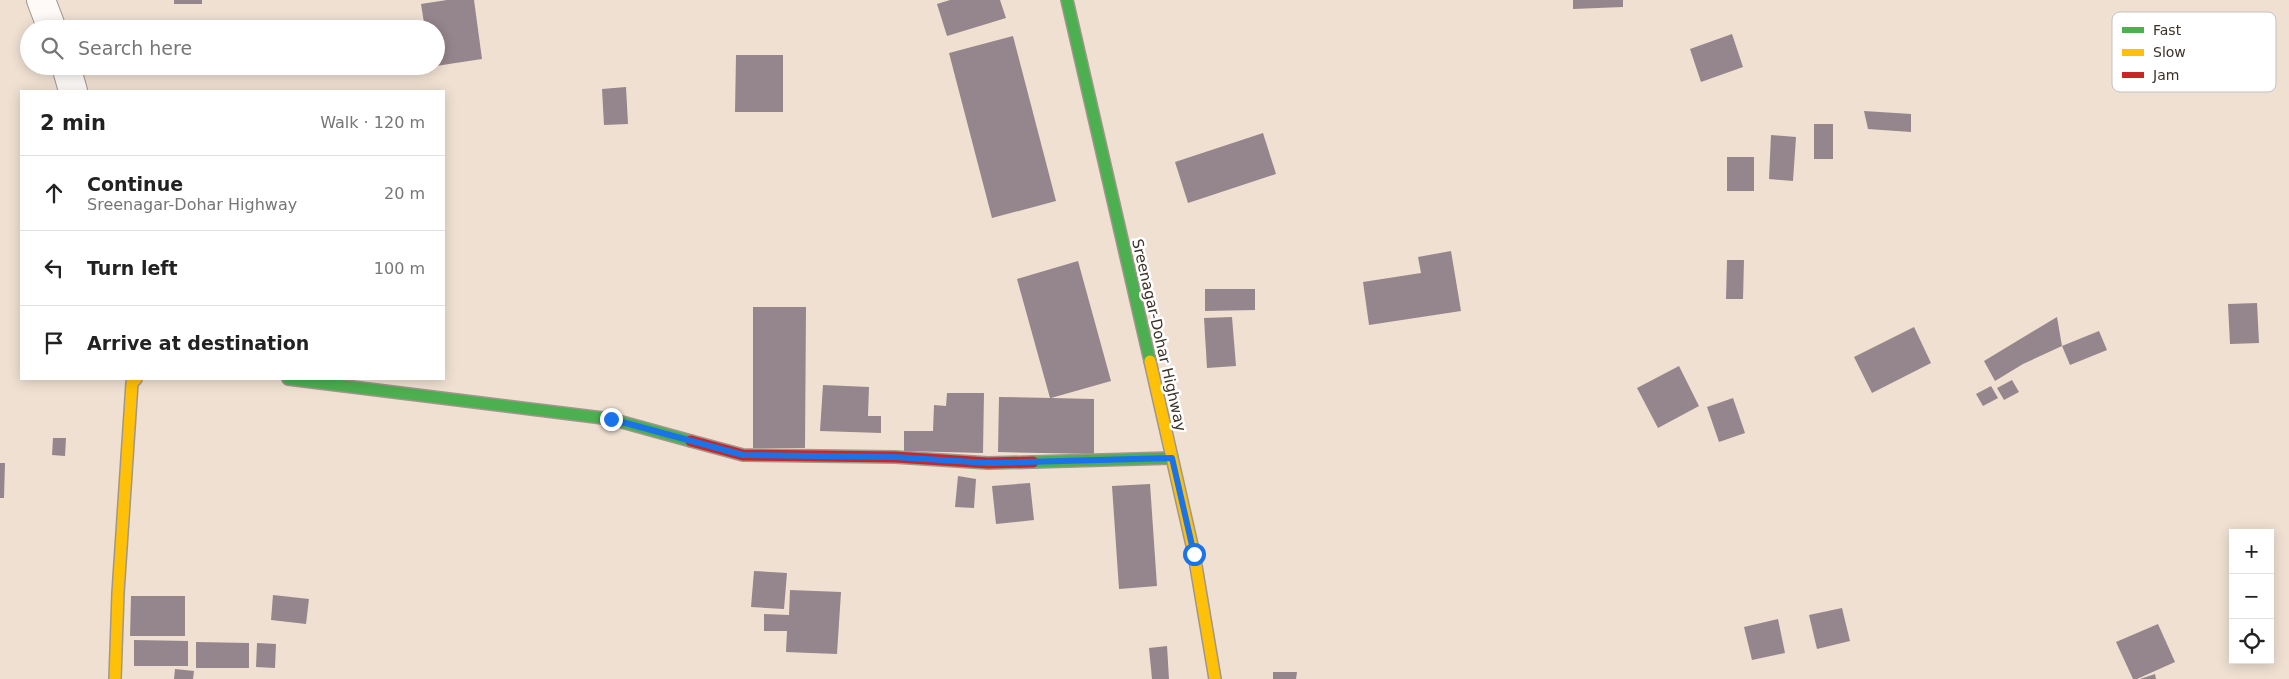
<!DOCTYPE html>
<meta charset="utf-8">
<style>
:root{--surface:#fff;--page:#f2f2f2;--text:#222;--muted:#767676;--line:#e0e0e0}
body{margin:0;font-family:"DejaVu Sans",sans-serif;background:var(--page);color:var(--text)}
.controls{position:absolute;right:15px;bottom:15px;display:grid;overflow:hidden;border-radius:0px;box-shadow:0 2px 12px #0003}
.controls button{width:45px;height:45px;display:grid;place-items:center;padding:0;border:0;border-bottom:1px solid var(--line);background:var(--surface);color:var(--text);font:25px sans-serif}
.stop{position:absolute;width:15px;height:15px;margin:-11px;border:4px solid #1a73e8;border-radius:50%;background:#fff}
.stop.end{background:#1a73e8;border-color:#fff;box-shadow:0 1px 5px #0008}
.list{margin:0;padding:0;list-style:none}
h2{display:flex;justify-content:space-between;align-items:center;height:65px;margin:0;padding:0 20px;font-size:21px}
h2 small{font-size:16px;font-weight:400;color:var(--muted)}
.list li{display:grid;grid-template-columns:32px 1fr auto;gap:15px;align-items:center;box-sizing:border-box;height:75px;padding:0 20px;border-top:1px solid var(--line)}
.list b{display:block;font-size:19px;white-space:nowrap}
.list p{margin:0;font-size:16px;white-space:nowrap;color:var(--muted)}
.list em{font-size:16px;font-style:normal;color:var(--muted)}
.icon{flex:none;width:28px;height:28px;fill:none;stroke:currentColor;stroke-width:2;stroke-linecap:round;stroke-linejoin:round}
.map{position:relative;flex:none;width:2289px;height:679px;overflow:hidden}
.search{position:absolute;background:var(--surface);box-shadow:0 2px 12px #0003;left:20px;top:20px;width:425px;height:55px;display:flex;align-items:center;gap:12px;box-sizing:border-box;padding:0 18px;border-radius:28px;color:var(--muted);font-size:19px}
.panel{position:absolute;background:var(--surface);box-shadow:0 2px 12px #0003;left:20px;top:90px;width:425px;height:290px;border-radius:0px}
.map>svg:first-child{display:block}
.building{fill:#95858d}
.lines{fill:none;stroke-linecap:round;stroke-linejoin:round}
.street-casing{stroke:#a1968c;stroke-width:30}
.fast-casing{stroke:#a1968c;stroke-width:14}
.slow-casing{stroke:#a1968c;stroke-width:14}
.jam-casing{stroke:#a1968c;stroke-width:14}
.street{stroke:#fdfaf8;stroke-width:28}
.fast{stroke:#4caf50;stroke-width:11}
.slow{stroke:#ffc107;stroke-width:11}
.jam{stroke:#c62828;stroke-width:11}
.route{stroke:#1a73e8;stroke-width:6}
.labels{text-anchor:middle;stroke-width:5;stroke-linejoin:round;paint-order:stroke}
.street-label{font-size:15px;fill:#3c3127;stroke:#fff}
.key{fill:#fff;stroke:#c4c1be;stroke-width:1}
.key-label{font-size:14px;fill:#3c3127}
</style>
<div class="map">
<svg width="2289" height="679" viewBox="0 0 2289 679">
<rect width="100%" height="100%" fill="#efe0d2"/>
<!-- building -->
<g class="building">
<rect x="174" y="0" width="28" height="4"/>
<polygon points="447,0 474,0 482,59 436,66 436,29 425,29 421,4"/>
<polygon points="950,0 1000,0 1006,18 947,36 937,4"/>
<polygon points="1573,0 1623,0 1623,7 1573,9"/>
<polygon points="112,24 112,29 70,29 70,25"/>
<polygon points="1732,34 1743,67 1701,82 1690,49"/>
<polygon points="1013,36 1056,201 992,218 949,53"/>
<polygon points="736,55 783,55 783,112 735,112"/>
<polygon points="626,87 628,124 604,125 602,89"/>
<polygon points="1864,111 1911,114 1911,132 1868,129"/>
<rect x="1814" y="124" width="19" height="35"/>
<polygon points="1263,133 1276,174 1188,203 1175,162"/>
<polygon points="1771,135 1796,137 1793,181 1769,179"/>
<rect x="1727" y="157" width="27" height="34"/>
<polygon points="1451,251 1461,311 1369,325 1363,282 1421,273 1418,257"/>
<polygon points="1727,260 1744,260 1743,299 1726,299"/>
<polygon points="1078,261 1111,381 1051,398 1094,399 1094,454 998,452 999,397 1050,398 1017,279"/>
<polygon points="1205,289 1255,289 1255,310 1205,311"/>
<polygon points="2257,303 2259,343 2230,344 2228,304"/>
<polygon points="753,307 806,307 805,448 753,448"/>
<polygon points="1232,317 1236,366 1207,368 1204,318"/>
<polygon points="2057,317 2062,346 2023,364 1995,381 1984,361"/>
<polygon points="1914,327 1931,363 1872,393 1854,357"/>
<polygon points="2099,331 2107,350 2070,365 2062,346"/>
<polygon points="1679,366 1699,406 1658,428 1637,388"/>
<polygon points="2012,380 2019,392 2004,400 1997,388"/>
<polygon points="823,385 869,387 868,416 881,416 881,433 820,431"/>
<polygon points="1991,386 1998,398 1983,406 1976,394"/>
<polygon points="947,393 984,393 983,453 904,451 904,431 933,431 934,405 946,406"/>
<polygon points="1733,398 1745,433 1719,442 1707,407"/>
<polygon points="53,438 66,438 65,456 52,455"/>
<polygon points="0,463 5,463 4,498 0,498"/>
<polygon points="958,476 976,479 974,508 955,507"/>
<polygon points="1030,483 1034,520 996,524 992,486"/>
<polygon points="1150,484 1157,586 1119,589 1112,486"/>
<polygon points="754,571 787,573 784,609 751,607"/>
<polygon points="790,590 841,592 837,654 786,652 787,631 764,631 764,614 789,615"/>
<polygon points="273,595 309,599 306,624 271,620"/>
<polygon points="131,596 185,596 185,636 130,636"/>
<polygon points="1842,608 1850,641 1817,649 1809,615"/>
<polygon points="1778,619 1785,653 1752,660 1744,627"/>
<polygon points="2158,624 2175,662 2137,679 2133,679 2116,642"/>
<polygon points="134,640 188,641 188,666 134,666"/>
<polygon points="196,642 249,643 249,668 196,668"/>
<polygon points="257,643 276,644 275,668 256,667"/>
<polygon points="1167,646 1169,679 1152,679 1149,648"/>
<polygon points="175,669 194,671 193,679 174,679"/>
<polygon points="1273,672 1297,672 1296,679 1273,679"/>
<polygon points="2155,674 2156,679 2140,679"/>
</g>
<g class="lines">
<defs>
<g id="street">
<polyline points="41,0 52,29"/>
<polyline points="66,66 73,91"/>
</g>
<g id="fast">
<polyline points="1067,0 1150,361"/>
<polyline points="288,379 611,419 691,441"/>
<polyline points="1033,462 1172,458"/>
</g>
<g id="slow">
<polyline points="1150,361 1194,554 1215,679"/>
<polyline points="115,679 118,593 132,383 136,379"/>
</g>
<polyline id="jam" points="691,441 743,455 895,457 988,463 1033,462"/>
</defs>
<!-- street casing -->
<use href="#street" class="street-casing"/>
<!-- fast casing -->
<use href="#fast" class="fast-casing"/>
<!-- slow casing -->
<use href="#slow" class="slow-casing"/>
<!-- jam casing -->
<use href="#jam" class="jam-casing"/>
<!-- street -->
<use href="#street" class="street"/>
<!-- fast -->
<use href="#fast" class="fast"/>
<!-- slow -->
<use href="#slow" class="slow"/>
<!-- jam -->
<use href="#jam" class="jam"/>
</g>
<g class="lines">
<!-- route -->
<polyline class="route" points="611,419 743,455 895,457 988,463 1172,458 1194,554"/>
</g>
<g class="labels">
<!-- street labels -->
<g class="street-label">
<text transform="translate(1159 335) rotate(77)" y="5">Sreenagar-Dohar Highway</text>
</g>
</g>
<!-- legend -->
<rect x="2112" y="12" width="164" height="80" rx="8" class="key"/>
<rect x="2122" y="27" width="22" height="6" fill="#4caf50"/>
<rect x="2122" y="49" width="22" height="7" fill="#ffc107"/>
<rect x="2122" y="72" width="22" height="6" fill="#c62828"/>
<g class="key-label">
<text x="2153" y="35">Fast</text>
<text x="2153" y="57">Slow</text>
<text x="2153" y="80">Jam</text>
</g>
</svg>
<div class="controls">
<button>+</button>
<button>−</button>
<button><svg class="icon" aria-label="locate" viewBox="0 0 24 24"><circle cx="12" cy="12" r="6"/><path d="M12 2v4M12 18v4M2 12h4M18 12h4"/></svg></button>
</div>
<div class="stop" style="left:1194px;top:554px"></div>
<div class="stop end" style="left:611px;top:419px"></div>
<div class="search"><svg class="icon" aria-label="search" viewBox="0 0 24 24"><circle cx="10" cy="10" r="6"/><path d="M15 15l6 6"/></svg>Search here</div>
<section class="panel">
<h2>2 min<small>Walk · 120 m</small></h2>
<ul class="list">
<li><svg class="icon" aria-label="ahead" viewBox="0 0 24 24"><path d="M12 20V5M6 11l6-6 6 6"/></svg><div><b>Continue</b><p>Sreenagar-Dohar Highway</p></div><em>20 m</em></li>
<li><svg class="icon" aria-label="left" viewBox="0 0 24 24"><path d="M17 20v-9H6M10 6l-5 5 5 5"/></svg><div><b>Turn left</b></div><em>100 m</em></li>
<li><svg class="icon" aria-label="arrive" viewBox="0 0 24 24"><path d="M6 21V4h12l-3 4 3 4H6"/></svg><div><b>Arrive at destination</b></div></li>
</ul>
</section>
</div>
